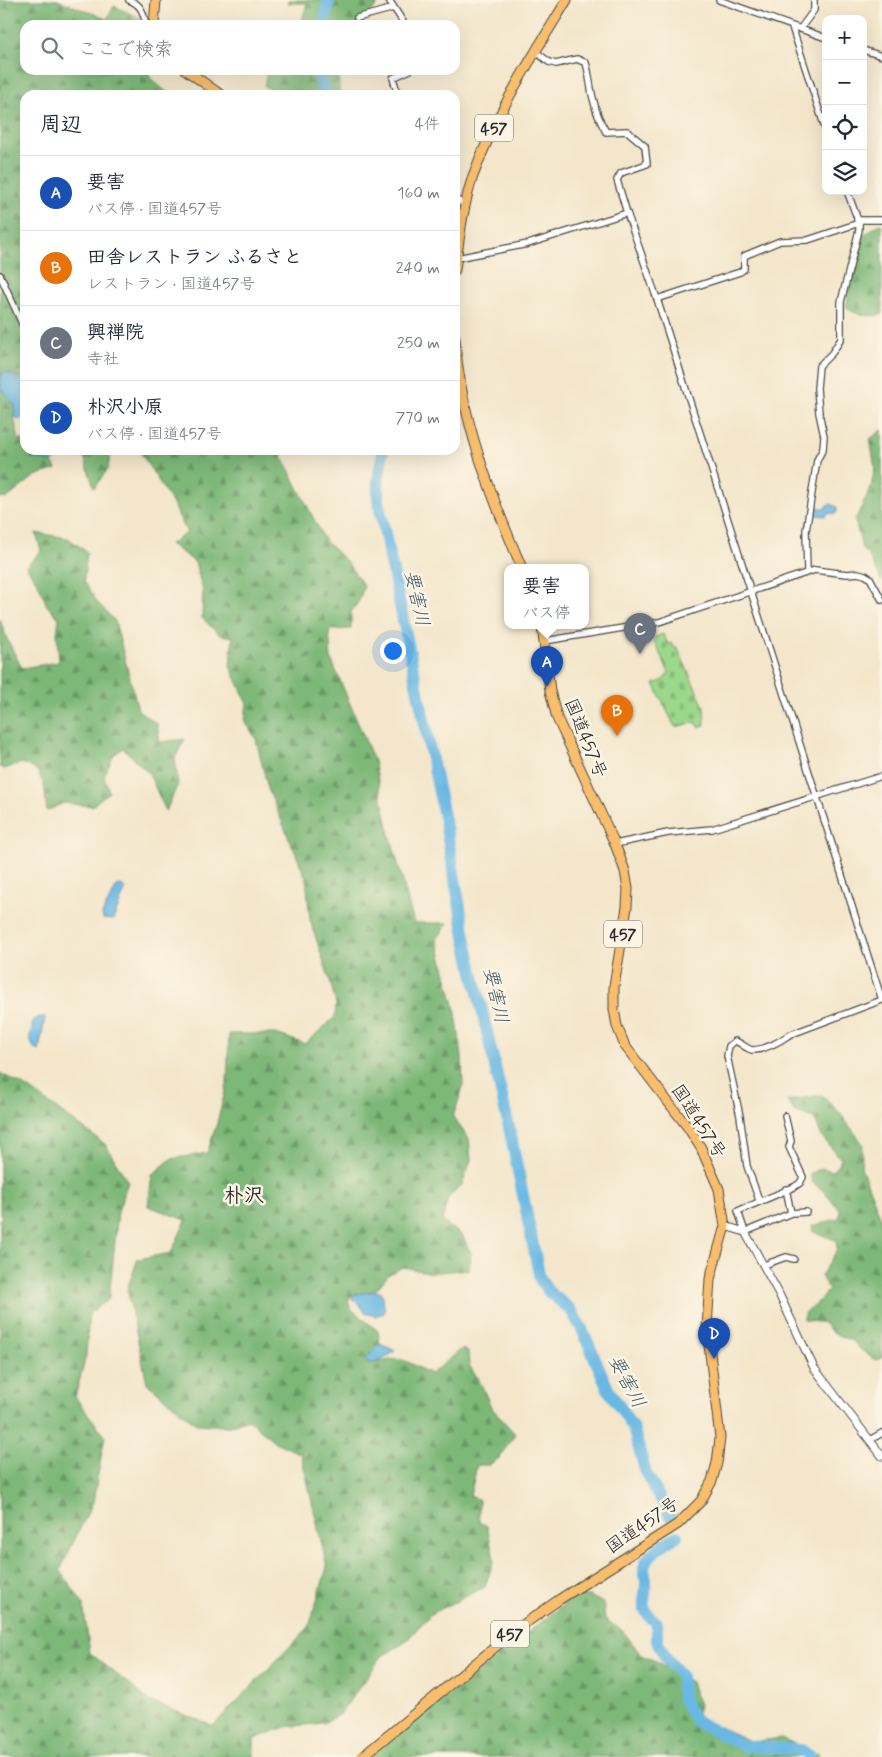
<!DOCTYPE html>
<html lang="ja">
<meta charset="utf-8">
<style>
:root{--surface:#fff;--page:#f6f6f7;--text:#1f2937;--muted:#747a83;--line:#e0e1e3;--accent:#1a73e8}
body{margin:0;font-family:Mynerve,"Klee One",sans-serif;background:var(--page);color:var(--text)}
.controls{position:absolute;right:15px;top:15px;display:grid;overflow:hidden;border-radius:10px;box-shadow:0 5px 20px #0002}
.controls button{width:45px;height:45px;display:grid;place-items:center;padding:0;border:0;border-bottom:1px solid var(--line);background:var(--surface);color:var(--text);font:25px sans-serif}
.you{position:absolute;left:392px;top:650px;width:18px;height:18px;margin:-12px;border:4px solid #fff;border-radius:50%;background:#1a73e8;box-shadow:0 0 0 8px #1a73e833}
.badge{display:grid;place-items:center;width:32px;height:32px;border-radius:50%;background:var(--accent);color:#fff;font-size:16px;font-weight:700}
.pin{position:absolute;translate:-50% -41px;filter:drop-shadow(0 1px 2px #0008)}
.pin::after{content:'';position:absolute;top:26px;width:18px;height:15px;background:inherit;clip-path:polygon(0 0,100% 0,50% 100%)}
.popup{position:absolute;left:504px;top:564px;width:85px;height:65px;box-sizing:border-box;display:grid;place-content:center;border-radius:10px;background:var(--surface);filter:drop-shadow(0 1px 4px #0005);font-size:16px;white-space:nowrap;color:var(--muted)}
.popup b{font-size:19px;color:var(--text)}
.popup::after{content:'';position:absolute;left:50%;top:100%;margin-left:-10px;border:10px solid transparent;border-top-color:var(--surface)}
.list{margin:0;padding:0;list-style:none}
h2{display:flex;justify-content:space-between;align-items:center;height:65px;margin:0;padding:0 20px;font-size:21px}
h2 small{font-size:16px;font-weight:400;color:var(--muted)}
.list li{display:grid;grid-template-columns:32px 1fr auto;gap:15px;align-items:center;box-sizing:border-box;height:75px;padding:0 20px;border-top:1px solid var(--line)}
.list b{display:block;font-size:19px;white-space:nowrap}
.list p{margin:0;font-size:16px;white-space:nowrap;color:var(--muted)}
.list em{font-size:16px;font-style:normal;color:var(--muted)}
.icon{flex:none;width:28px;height:28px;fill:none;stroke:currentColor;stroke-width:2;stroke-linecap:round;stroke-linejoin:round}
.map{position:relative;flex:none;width:882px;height:1757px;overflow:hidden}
.search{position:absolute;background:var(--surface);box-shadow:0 5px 20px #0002;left:20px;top:20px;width:440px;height:55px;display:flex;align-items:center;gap:12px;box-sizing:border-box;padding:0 18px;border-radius:15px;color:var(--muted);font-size:19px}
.panel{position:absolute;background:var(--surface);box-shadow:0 5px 20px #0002;left:20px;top:90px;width:440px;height:365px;border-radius:15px}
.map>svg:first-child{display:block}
.forest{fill:url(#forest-firs);stroke:#547252}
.cemetery{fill:url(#cemetery-stones);stroke:#64825c}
.water{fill:#69b8e3;stroke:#4a7287}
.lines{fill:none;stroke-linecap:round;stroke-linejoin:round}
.river{stroke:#69b8e3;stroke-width:12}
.minor-casing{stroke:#494743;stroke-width:8}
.tertiary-casing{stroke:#494743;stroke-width:9}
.trunk-casing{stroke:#494743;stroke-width:11}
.minor{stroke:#fff;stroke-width:5.5}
.tertiary{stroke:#fff;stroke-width:7}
.trunk{stroke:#f9be6d;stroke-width:9}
.labels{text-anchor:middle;stroke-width:5;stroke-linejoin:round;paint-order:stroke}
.shield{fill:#fcf5e5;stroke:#6a6863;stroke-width:1}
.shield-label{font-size:16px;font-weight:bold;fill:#2b2b2b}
.street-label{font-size:18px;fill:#2b2b2b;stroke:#fcf5e5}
.water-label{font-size:19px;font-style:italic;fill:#415c6b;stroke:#fcf5e5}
.quarter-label{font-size:20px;font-weight:bold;fill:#2b2b2b;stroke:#fcf5e5}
</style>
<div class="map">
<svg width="882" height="1757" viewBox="0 0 882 1757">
<defs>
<pattern id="forest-firs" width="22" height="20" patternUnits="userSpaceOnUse" patternTransform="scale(1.25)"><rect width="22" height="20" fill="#7db878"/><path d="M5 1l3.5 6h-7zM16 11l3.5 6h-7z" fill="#679663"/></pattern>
<pattern id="cemetery-stones" width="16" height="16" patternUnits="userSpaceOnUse" patternTransform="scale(1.25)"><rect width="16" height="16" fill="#9cd88c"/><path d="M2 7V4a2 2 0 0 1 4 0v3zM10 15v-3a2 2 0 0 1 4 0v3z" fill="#87ba79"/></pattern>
</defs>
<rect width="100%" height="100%" fill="#fcf5e5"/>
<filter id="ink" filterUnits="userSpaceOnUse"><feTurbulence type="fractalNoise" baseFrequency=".02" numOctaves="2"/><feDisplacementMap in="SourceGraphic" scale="10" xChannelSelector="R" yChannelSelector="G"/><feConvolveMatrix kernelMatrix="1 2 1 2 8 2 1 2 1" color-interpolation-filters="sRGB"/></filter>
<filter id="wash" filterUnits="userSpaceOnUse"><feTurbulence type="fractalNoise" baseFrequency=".0096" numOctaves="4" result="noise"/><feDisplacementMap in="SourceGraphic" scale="20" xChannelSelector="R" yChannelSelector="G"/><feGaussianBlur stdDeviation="1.12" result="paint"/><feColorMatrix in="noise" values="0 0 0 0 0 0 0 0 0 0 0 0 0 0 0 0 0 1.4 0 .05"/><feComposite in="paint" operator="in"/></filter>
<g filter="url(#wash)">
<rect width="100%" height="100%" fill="#f3e6cb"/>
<!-- forest -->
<g class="forest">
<polygon points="0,0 57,0 107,19 114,6 142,19 143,25 25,25 25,70 150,70 149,77 170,95 25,95 25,380 6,372 1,374 1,389 15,406 14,417 19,440 25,439 25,450 31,450 33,458 52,462 56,469 35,476 6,499 0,497"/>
<polygon points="288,0 379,0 380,1 360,25 301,25 307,3 288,3"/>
<polygon points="267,70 339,70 339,95 283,95 264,86"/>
<path d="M879 224 882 225V314C870 318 855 315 846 307L854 270 864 235Z"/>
<polygon points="882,430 882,582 869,556 862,549 855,520 871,487 875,468 870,439"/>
<polygon points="82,450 111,450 108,469 94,488"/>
<path d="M139 450H279L325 541 346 561 364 586 359 601 351 612V629L329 630 331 659 374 761 387 823 414 923H448L437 939 456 1013 462 1057 463 1087 453 1117 469 1139 471 1160 462 1185 448 1198 442 1221 462 1235 471 1253 469 1269 430 1273 403 1267 389 1274 375 1291 352 1295 348 1301 351 1309 378 1331 380 1344 365 1359 367 1362C379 1365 392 1357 402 1360 408 1361 424 1371 431 1374L462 1349 468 1352 469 1365 481 1384 491 1407 515 1434 499 1458 489 1465H477L470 1496 479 1500V1522L487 1526 494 1559 485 1587 431 1614 404 1643 382 1656 340 1714 323 1723 285 1727 254 1739V1757H0V1695L3 1691 0 1689V1219L2 1217 0 1214V1073L28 1088 105 1144 128 1182 118 1211 109 1299 89 1313 86 1356 75 1397 105 1436 93 1502 60 1570 83 1604 90 1653 150 1701 213 1726 309 1627 327 1567 301 1454 275 1442 248 1419 230 1426 196 1424 147 1383 127 1289 138 1259 171 1253 186 1220 148 1206 152 1175 171 1159 207 1153 217 1123 227 1084 229 1034H276L305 1044 335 1017 336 1004 330 981 310 920 306 878 268 789 256 739 245 721 247 702 230 666 233 637 220 635 202 618 203 591 195 562 170 544 187 533 173 504Z"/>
<polygon points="36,533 68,538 87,552 84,581 97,602 115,621 138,710 157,724 160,742 185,739 175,758 178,784 166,811 149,774 123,748 114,755 104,776 109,792 92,806 63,803 47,811 44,785 37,770 22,763 4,769 0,767 0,619 7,639 22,668 59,662 57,635 59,618 47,606 39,585 26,566 41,551"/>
<polygon points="821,1095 839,1112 863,1144 861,1167 882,1221 882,1358 875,1360 859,1348 854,1342 833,1333 824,1323 804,1320 804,1313 816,1304 829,1290 821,1276 837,1250 836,1240 813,1232 812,1226 839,1218 840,1210 825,1192 812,1182 810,1174 822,1168 832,1171 839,1164 841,1159 822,1137 814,1118 794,1111 787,1101"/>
<polygon points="574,1596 590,1596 603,1603 605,1619 624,1632 641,1655 656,1661 691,1682 699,1705 696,1716 752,1742 781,1738 818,1754 819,1757 370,1757"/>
</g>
<!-- cemetery -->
<polygon class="cemetery" points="663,634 668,644 671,643 674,648 677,647 704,707 705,725 699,727 696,722 675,727 654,684 662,681 669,673 655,643 655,637"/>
<!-- water -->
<g class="water">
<polygon points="6,372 25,380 23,387 25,389 25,416 19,420 14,416 15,406 1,389 1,374"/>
<polygon points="31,450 61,450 57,459 52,462 33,458"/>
<polygon points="831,504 837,507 837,512 835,514 828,513 826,516 816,515 814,511 817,505 819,508 827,508 827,505"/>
<polygon points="122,885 125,890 113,920 103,919 102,914 117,886"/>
<polygon points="39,1017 45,1017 39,1051 34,1048 29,1038 32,1030 32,1021"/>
<polygon points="375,1291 381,1292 385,1310 384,1313 375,1316 366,1313 357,1302 353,1300 352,1295"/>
<path d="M380 1344 394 1350V1352C386 1358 377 1365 367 1362L365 1359Z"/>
</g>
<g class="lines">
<!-- river -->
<g class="river">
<polyline points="324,25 329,0"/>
<polyline points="319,70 321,83 325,95"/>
<polyline points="383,450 378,481 378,500 445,821 465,937 509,1127 540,1279 549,1292 570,1309 582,1329 609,1391 622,1410 633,1428 646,1473 670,1516"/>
<path d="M677 1536C666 1543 651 1551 645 1564 642 1570 646 1576 646 1582 646 1604 636 1606 657 1623V1641L666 1658 681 1675 682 1698 696 1721 744 1746 801 1750 811 1757"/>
</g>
</g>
</g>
<g filter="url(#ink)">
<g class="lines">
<defs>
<g id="minor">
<path d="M129 0C142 5 143 12 146 25"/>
<polyline points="389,0 405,25"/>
<polyline points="719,0 826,38"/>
<polyline points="357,18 394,8"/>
<polyline points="792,27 826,131"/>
<polyline points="800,29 814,10 814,0"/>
<polyline points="863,50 882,56"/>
<path d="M536 52 549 62 556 64 577 59 586 63C590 76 590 89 594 102 596 113 601 123 606 132L627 131 645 146 647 164 621 173 617 180 627 213"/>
<polyline points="398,95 393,78 410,70"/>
<polyline points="455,199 466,205"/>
<polyline points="857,220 882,220"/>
<polyline points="457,258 528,244 627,213 657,299 882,1000"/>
<polyline points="0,275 25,330"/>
<polyline points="657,299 740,272 744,269 744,256 780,241 808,240 859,223"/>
<polyline points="807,571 806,531 817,460 823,449 824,436 819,413 817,388 819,366 832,353 841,339 841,302 859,230 859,223 847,191"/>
<polyline points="545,641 659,622 815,570 847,574 858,573 865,575 870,578 882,600"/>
<polyline points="615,844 668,833 712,829 882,776"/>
<polyline points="785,1116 791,1141 789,1147 803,1177 800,1183 794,1187 738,1211 745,1232 791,1213 806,1212"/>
<polyline points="786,1189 791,1213"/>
<path d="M759 1200 747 1166 740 1116 727 1056 729 1046 735 1041C741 1043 747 1049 752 1050 765 1050 779 1042 789 1035L882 1000"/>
<polyline points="764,1265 786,1257 794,1259"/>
<polyline points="870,1440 882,1433"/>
</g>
<polyline id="tertiary" points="725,1226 745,1232 778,1292 814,1368 882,1456"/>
<g id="trunk">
<polyline points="154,25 156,0"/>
<polyline points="186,70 221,95"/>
<path d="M455 270C459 239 463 206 473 176 496 113 532 57 567 0"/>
<path d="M455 338C460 417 491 496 522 568"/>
<polyline points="362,1757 517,1629 560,1599 678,1524 701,1501 712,1481 717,1463 720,1438 707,1328 710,1279 725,1226 719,1189 701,1148 689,1129 625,1046 617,1026 614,1009 614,986 627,907 628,889 625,871 615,844 557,718 550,691 542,626"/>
</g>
</defs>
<!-- minor casing -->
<use href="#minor" class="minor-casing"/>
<!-- tertiary casing -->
<use href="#tertiary" class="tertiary-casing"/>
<!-- trunk casing -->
<use href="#trunk" class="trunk-casing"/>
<!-- minor -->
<use href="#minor" class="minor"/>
<!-- tertiary -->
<use href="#tertiary" class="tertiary"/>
<!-- trunk -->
<use href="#trunk" class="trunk"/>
</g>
</g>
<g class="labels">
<!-- shield labels -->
<g class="shield">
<rect x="475" y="114.5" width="38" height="27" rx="4"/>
<rect x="604" y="920.5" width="38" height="27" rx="4"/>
<rect x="491" y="1620.5" width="38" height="27" rx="4"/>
</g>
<g class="shield-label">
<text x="494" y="134">457</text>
<text x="623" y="940">457</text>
<text x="510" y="1640">457</text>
</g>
<!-- street labels -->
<g class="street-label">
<text transform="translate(586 738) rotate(68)" y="6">国道457号</text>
<text transform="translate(699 1121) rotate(57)" y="6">国道457号</text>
<text transform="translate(642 1525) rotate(-35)" y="6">国道457号</text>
</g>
<!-- water labels -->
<g class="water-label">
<text transform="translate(418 598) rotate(78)" y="7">要害川</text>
<text transform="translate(497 995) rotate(78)" y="7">要害川</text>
<text transform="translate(628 1381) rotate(62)" y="7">要害川</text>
</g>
<!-- quarter labels -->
<g class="quarter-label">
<text x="244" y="1202">朴沢</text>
</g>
</g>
</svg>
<div class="controls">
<button>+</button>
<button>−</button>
<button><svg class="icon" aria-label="locate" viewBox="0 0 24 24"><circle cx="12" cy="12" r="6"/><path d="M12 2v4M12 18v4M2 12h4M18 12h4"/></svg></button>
<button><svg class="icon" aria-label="layers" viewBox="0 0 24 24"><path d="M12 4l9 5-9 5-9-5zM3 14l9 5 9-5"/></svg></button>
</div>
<div class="you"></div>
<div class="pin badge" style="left:547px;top:687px;background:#1a4fb4">A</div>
<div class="popup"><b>要害</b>バス停</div>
<div class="pin badge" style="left:617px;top:736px;background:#e8710a">B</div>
<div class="pin badge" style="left:640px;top:654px;background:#6b7280">C</div>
<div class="pin badge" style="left:714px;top:1359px;background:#1a4fb4">D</div>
<div class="search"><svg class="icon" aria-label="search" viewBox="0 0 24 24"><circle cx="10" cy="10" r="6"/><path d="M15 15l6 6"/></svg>ここで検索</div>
<section class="panel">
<h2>周辺<small>4件</small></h2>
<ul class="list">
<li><span class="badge" style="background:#1a4fb4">A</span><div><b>要害</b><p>バス停 · 国道457号</p></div><em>160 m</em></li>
<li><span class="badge" style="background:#e8710a">B</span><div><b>田舎レストラン ふるさと</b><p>レストラン · 国道457号</p></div><em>240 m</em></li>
<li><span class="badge" style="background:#6b7280">C</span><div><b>興禅院</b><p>寺社</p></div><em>250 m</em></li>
<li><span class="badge" style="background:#1a4fb4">D</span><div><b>朴沢小原</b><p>バス停 · 国道457号</p></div><em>770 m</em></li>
</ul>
</section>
</div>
